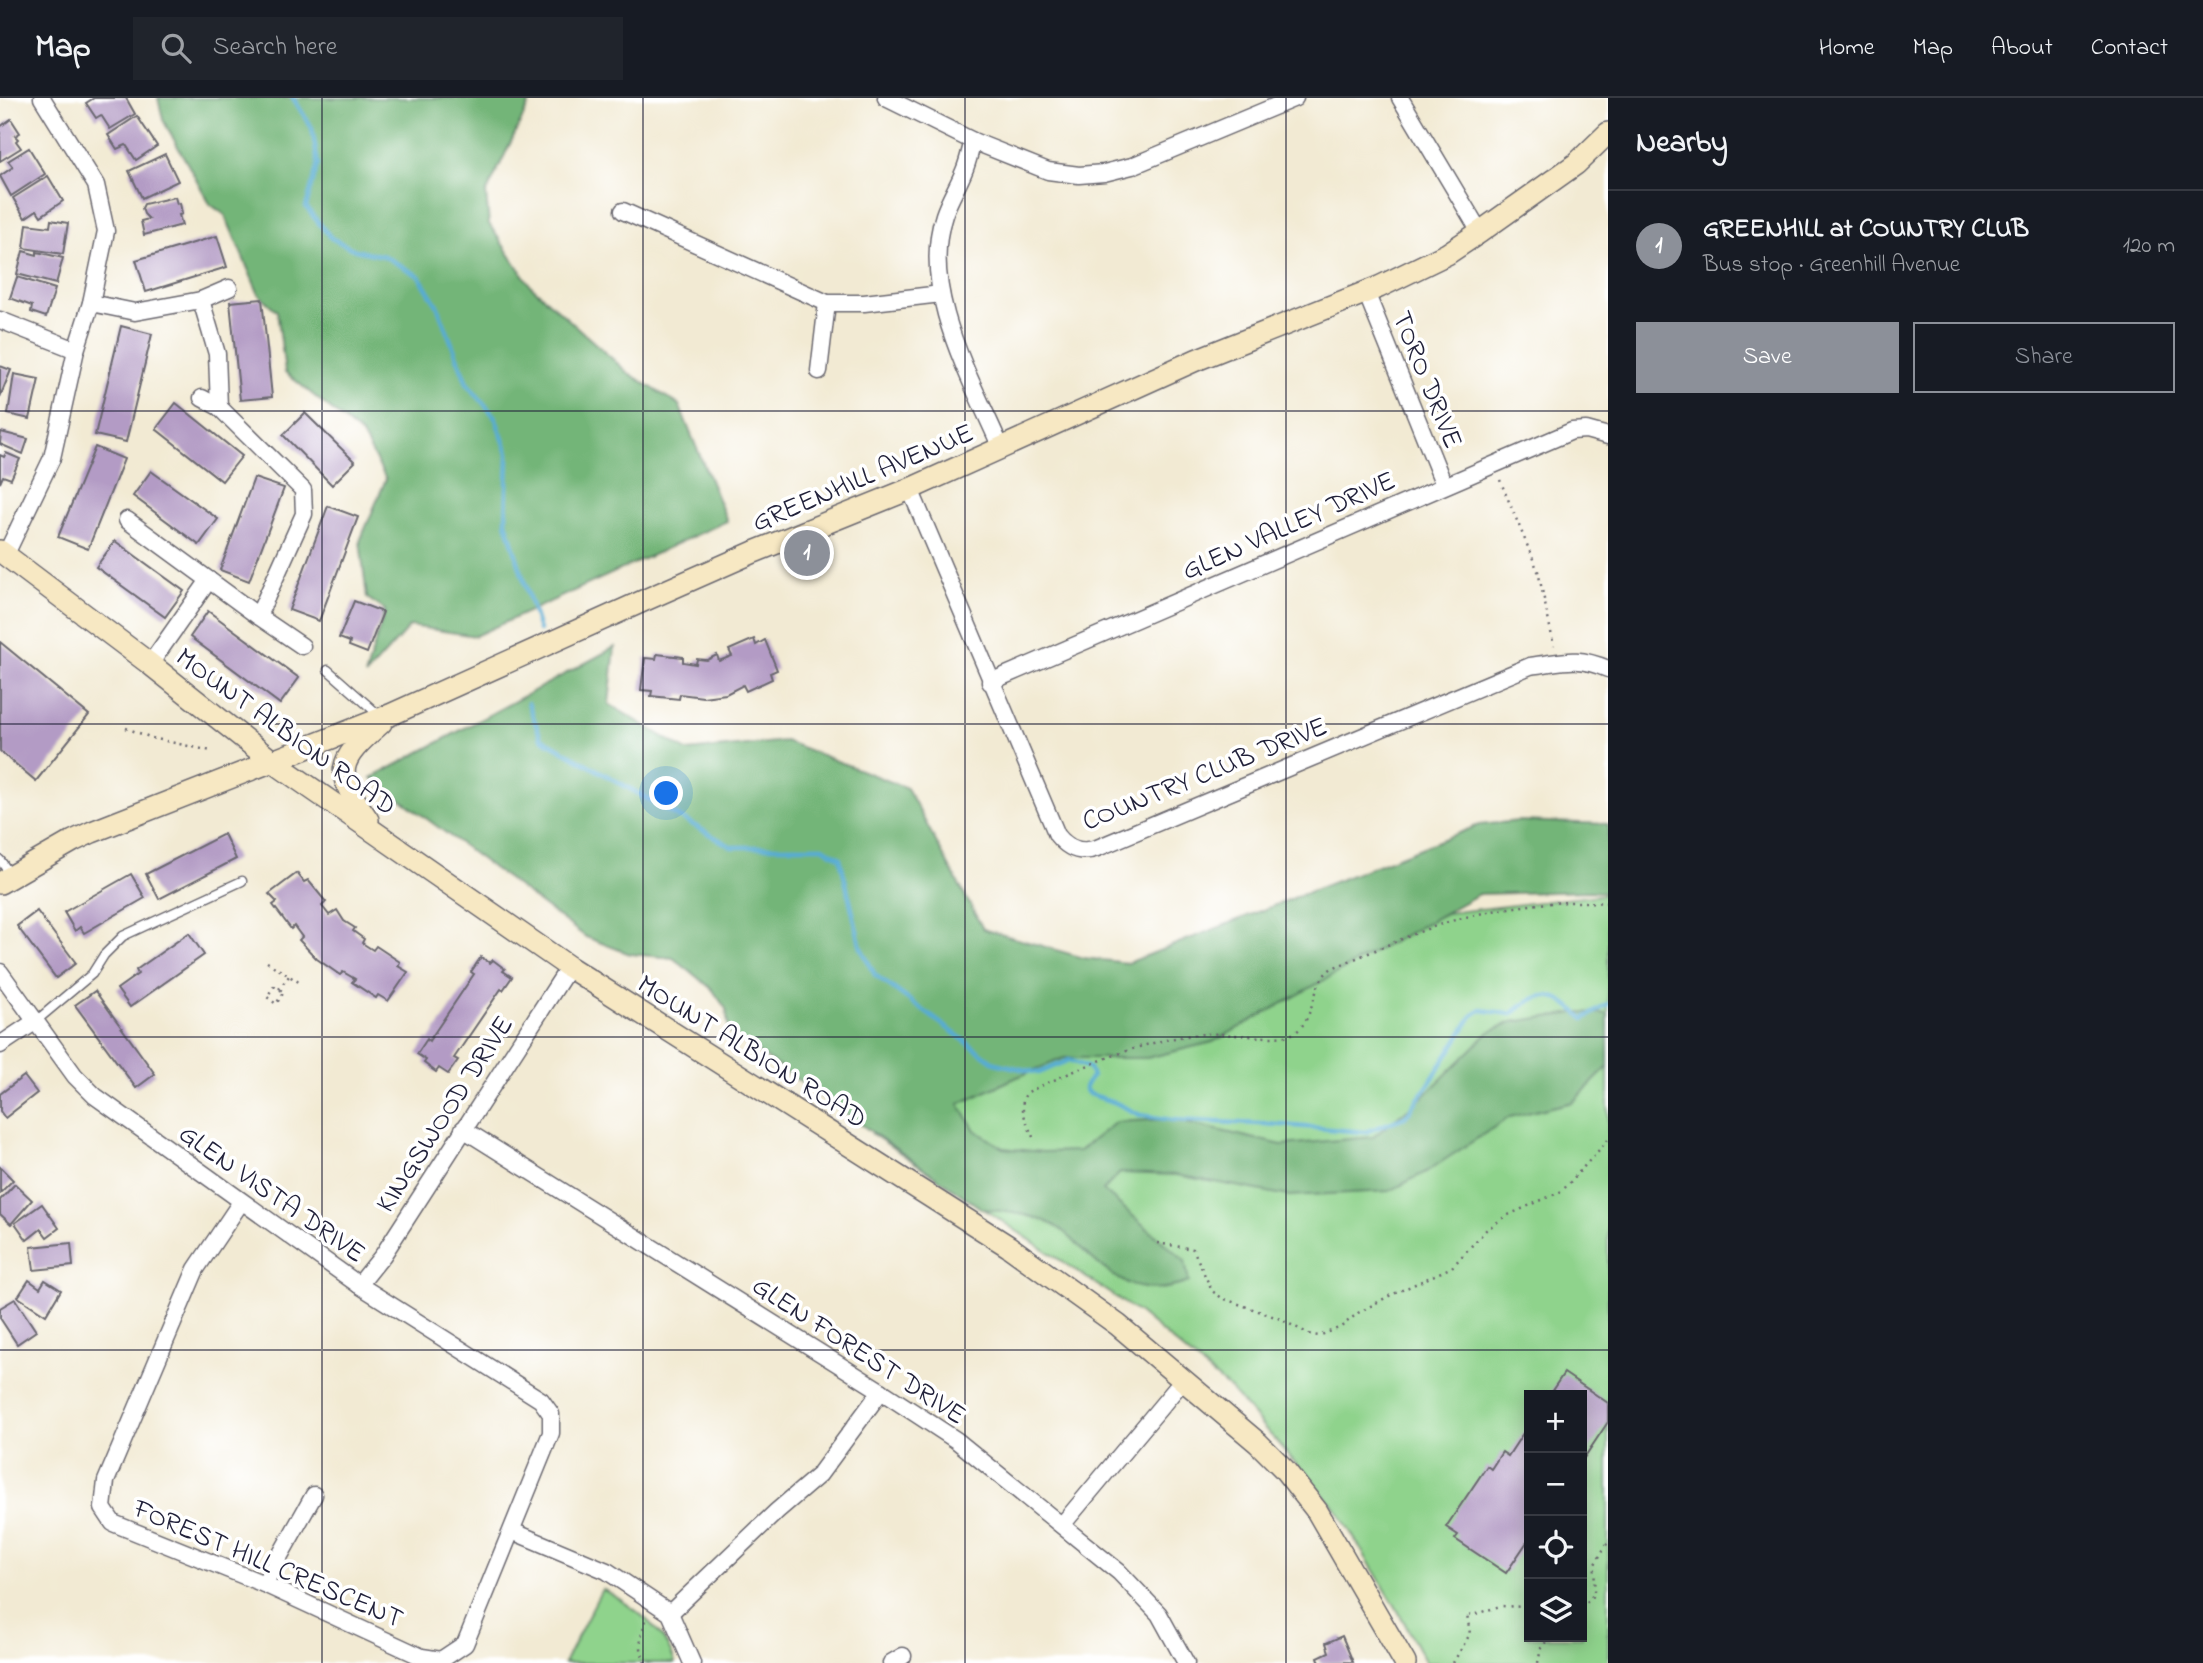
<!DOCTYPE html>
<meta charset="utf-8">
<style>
:root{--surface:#171b24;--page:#20242c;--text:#f1f3f6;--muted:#9ea1a6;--line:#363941;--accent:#8c9099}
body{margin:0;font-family:"Indie Flower",sans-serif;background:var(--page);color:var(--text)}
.controls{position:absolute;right:21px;bottom:21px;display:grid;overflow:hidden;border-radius:0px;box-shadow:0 4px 18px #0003}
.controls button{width:63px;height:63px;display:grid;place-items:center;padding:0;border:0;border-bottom:2px solid var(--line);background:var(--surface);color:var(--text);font:35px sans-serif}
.you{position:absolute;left:667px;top:696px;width:24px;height:24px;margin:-18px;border:5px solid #fff;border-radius:50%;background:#1a73e8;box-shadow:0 0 0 10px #1a73e833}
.badge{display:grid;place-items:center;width:46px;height:46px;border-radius:50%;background:var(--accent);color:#fff;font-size:23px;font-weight:700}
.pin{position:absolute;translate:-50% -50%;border:4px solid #fff;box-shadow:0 2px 7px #0006}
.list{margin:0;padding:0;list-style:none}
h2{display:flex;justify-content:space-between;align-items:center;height:91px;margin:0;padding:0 28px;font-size:30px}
h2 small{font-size:23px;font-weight:400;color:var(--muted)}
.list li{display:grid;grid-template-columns:46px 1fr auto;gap:21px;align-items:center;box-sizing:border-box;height:112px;padding:0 28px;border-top:2px solid var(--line)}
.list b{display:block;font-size:26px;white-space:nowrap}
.list p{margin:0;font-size:23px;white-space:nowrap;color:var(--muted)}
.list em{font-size:23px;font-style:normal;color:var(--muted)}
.actions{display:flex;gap:14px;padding:21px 28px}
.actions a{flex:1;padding:16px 0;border:2px solid var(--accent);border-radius:0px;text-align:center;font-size:24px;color:var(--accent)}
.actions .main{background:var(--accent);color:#fff}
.icon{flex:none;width:38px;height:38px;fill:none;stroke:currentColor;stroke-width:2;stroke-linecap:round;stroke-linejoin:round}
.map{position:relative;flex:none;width:1608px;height:1565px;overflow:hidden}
header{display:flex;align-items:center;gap:42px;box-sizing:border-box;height:98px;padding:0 35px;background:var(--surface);border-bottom:2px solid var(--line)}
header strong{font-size:33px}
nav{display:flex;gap:38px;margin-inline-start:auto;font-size:24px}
.search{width:490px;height:63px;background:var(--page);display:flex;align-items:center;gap:18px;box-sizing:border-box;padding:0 24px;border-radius:0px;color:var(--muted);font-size:26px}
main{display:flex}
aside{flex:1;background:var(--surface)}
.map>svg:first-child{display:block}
.green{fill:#8fd38c;stroke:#587a64;stroke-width:2;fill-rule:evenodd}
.forest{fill:#73b578;stroke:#4a6c5a;stroke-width:2}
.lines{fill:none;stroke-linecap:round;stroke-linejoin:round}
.stream{stroke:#57acd3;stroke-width:4.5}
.building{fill:#b39bc5}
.lane-casing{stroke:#6b6870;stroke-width:11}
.street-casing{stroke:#6b6870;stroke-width:19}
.secondary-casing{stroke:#6b6870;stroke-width:24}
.path{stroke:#6b6870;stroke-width:2.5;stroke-dasharray:2 5;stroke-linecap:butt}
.lane{stroke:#fff;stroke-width:8}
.street{stroke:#fff;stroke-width:16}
.secondary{stroke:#f7e8c3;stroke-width:21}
.grid{fill:none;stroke:#22223b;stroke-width:2;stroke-opacity:0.55}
.labels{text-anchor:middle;stroke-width:7;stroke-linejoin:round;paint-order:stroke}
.street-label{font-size:28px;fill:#22223b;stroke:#fff}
</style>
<header>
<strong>Map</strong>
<div class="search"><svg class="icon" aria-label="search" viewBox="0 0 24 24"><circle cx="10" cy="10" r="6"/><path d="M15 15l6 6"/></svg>Search here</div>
<nav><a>Home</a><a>Map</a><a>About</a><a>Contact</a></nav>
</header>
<main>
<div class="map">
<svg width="1608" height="1565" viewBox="0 0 1608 1565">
<rect width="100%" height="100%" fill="#fff"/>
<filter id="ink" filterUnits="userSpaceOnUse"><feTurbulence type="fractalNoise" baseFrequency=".0143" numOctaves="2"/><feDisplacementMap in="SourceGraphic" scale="14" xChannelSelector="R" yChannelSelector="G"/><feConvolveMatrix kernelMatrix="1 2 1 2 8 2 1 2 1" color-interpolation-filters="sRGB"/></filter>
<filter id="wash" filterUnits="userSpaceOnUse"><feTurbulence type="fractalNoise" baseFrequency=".00686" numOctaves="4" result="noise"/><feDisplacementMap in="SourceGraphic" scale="28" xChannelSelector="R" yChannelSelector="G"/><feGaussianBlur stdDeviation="1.57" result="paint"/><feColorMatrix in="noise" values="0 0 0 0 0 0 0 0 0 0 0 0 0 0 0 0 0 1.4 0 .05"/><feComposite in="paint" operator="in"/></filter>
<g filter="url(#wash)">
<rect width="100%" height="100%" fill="#f2ead3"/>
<!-- green -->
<g class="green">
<path d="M1608 796V1565H1426L1396 1509 1337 1412 1230 1291 1139 1215 872 1036 1082 935 1277 890 1446 815ZM1529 1297H1582V1539H1529Z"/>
<path d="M602 1491C633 1508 664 1530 675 1565H564Z"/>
</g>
<!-- forest -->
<g class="forest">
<polygon points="158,0 532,0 486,96 489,126 530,187 627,274 679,307 727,423 475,538 410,528 365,578 385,512 367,500 360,443 386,381 362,337 285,274 277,213 259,197 225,117 210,106 163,22"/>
<path d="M615 549 609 606 687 653 785 643 907 690 983 831 1084 860 1128 865 1479 727 1519 723 1608 726V795L1590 793 1479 796 1213 944 1147 960H1064L1015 980 959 1006 975 1032 1003 1050 1043 1054 1079 1053 1116 1024 1169 1021 1282 1047 1373 1039 1424 998 1489 934 1512 924 1581 914 1608 916V969L1573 1004 1510 1019 1426 1074 1390 1093 1289 1098 1177 1077 1120 1075 1103 1092 1185 1163 1189 1184C1143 1201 1117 1185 1084 1153 1076 1146 1069 1137 1060 1131 1039 1116 1007 1114 982 1111L729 934 726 911 712 891 673 860 630 856 586 839 372 680Z"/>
</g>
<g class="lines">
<!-- stream -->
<g class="stream">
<polyline points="293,0 312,30 318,66 306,109 331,140 355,152 384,158 419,178 437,207 467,285 495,319 508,355 506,424 539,532"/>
<path d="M528 605 541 640 732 749H823L840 760 861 850 875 877 995 965 1039 975 1069 962 1089 970 1092 979 1086 986 1085 991 1089 996 1114 1004 1140 1017 1172 1022 1282 1027 1365 1034 1405 1019 1429 986 1472 918 1481 912 1512 916C1542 889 1556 894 1584 921L1608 906"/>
</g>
</g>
<g id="blocks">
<!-- building -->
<g class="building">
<polygon points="94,0 126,0 135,16 110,31 101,17 96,20 86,5"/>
<polygon points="137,18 157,48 136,62 126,47 117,51 108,37"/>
<polygon points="11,21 20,35 15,38 18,41 16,43 21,50 0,63 0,29"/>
<polygon points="29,50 45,76 11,98 0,78 13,69 8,63"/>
<polygon points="165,56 178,83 142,100 129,73"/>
<polygon points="48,78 63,103 41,118 37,112 25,120 13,100"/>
<polygon points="175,99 177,106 180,105 182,116 179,117 182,127 144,137 141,123 149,121 144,116 142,110 144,106"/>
<polygon points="51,122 68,125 63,156 24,150 27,126 50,129"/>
<polygon points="217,138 227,169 146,194 136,162"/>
<polygon points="23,153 37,157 37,154 63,160 56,186 17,176"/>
<polygon points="17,179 55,191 46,219 31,214 32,208 10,200"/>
<polygon points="262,201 272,299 240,302 230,204"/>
<polygon points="121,228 152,236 126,344 95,337"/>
<polygon points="0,268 11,272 0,299"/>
<polygon points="14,276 39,281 30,321 8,316"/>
<polygon points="176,305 242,358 222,383 156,331"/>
<polygon points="305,315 355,364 332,387 283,337"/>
<polygon points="1,334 28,341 23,356 0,346"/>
<polygon points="95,349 124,361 88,451 58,439"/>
<polygon points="6,355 20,361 11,381 3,378 0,385 0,357 4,359"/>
<polygon points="151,373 218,421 199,447 133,398"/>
<polygon points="254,380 284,390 249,483 220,472"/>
<polygon points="328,408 358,419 319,523 289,512"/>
<polygon points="115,443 184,493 165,519 96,469"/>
<polygon points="354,503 383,514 367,555 349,548 350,544 339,540"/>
<polygon points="208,513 299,580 280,606 190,539"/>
<polygon points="754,541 756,547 765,542 777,572 770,575 772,581 746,593 743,587 726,596 703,599 680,596 679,601 651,598 652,593 641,592 645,560 656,561 657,556 683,559 683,564 696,566 697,561 707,562 717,557 719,563 732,558 729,552"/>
<polygon points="0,544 89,617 36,683 0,653"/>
<polygon points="224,736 236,761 159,801 146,776"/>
<polygon points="297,775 304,784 308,782 326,804 322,808 329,817 337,812 344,823 355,830 353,833 364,841 362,845 373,852 376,848 400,864 398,868 408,874 388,903 378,897 376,900 352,884 355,881 343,874 340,877 317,861 299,842 302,839 294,828 291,831 273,807 277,804 269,796"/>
<polygon points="131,776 145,800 84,835 80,829 75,833 64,814"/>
<polygon points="37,813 76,865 56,880 17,828"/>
<polygon points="189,835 204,857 130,909 117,891 138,876 136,872"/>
<polygon points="481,859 490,865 493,862 505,871 503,873 512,879 503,892 501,891 454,960 458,962 448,976 439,970 436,974 424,965 426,962 417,956 427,941 429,943 474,876 471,874"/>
<polygon points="95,893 155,976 136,990 75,907"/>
<polygon points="24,978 37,995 5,1020 0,1013 0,996"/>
<polygon points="0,1069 13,1082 0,1095"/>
<polygon points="15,1086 32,1102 11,1126 0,1116 0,1102"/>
<polygon points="42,1106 59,1130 47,1139 41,1131 27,1142 15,1125"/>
<polygon points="71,1145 73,1168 34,1172 31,1149"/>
<polygon points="29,1182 40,1190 45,1182 61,1192 46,1217 18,1199"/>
<polygon points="15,1201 36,1233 17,1246 0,1220 0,1210"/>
<polygon points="1564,1275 1608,1305 1608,1324 1582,1363 1582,1297 1549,1297"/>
<polygon points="1529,1326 1529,1441 1506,1475 1455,1441 1458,1437 1446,1429 1487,1368 1491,1371 1502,1354 1508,1358"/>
<polygon points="1342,1538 1353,1564 1320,1565 1318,1559 1329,1554 1326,1545"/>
</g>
</g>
</g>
<g filter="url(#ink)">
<use href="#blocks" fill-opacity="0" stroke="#6b6870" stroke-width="2"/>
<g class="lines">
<defs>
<g id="lane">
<polyline points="328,572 380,618"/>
<polyline points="0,762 10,776"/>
<polyline points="36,923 92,876 104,857 123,838 242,783"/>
</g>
<g id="street">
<polyline points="886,0 973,43 1048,73 1079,77 1104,75 1132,68 1295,0"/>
<polyline points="1400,0 1480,134"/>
<path d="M973 43C970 53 968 64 964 73 958 88 949 102 944 117 919 193 972 282 1001 350"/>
<polyline points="623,113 827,205 864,205 941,196"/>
<polyline points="1366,194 1444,387"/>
<polyline points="201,202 217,256 219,309"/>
<polyline points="91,205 135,214 201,202 229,190"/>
<polyline points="0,222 76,252"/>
<polyline points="819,273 827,205"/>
<polyline points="202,300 219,309 303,392 304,416 258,518"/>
<path d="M910 391 1057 737C1068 751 1081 756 1097 750L1530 568C1564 564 1574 557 1608 571"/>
<polyline points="127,422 258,518 302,548"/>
<polyline points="6,456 52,360 76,252 91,205 106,133 96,87 42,0"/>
<polyline points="150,566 209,482"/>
<polyline points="990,584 1572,333 1586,332 1608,338"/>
<polyline points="0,874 75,978 95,998 359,1187 541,1302 551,1316 551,1335 465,1546 441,1562 422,1559 264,1486 113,1425 103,1410 106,1383 196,1171 241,1104"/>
<polyline points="0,947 36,923"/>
<polyline points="463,1031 881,1293 956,1342 1119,1474 1159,1516 1186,1565"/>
<polyline points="359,1187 383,1157 569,869"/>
<polyline points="1062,1427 1184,1281"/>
<polyline points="512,1433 607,1473 670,1515 692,1565"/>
<polyline points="264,1486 314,1397"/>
<polyline points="670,1515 777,1413 819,1377 881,1293"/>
<polyline points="891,1565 903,1558"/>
</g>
<g id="secondary">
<polyline points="0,453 150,566 272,663 569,869 1008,1148 1118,1227 1258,1345 1284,1371 1317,1413 1405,1565"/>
<path d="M368 722C334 673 335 665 381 625"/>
<polyline points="0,785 73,743 92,734 390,617 643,503 754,454 910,391 1196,262 1379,189 1447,156 1480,134 1576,66 1608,35"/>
</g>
</defs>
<!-- lane casing -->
<use href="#lane" class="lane-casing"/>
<!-- street casing -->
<use href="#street" class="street-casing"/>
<!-- secondary casing -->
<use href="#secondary" class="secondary-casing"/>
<!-- path -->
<g class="path">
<polyline points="1500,382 1538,473 1554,548"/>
<polyline points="126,630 152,640 211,653"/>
<polyline points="267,864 302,886"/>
<polygon points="274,888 284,894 276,906 267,899"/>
<polyline points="279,891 289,878"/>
<path d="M1033 1039C1027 1025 1016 1005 1028 994 1079 970 1149 939 1206 936 1228 934 1280 945 1296 934 1316 919 1311 884 1332 870 1371 855 1409 836 1448 824 1499 809 1555 801 1608 805"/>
<polyline points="1157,1145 1193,1151 1212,1193 1222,1200 1278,1220 1311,1237 1319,1238 1341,1229 1358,1215 1387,1199 1452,1169 1486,1132 1506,1118 1562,1093 1608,1042"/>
<polyline points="1582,1510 1594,1496 1595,1466 1608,1444"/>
<path d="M645 1565C638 1547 640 1536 648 1518"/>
<polyline points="1453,1565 1470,1536 1467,1516 1473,1517 1500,1508 1529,1509"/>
<polyline points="1538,1565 1541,1550 1550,1539"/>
</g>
<!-- lane -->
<use href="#lane" class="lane"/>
<!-- street -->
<use href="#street" class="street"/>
<!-- secondary -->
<use href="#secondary" class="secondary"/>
</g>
</g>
<!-- grid -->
<path class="grid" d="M322 0V1565M643 0V1565M965 0V1565M1286 0V1565M0 313H1608M0 626H1608M0 939H1608M0 1252H1608"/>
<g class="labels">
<!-- street labels -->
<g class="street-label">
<text transform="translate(1429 281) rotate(68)" y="10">TORO DRIVE</text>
<text transform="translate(862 378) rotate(-23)" y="10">GREENHILL AVENUE</text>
<text transform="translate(1288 426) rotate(-24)" y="10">GLEN VALLEY DRIVE</text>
<text transform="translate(287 632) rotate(36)" y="10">MOUNT ALBION ROAD</text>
<text transform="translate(1204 674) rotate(-22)" y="10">COUNTRY CLUB DRIVE</text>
<text transform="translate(753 952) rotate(32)" y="10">MOUNT ALBION ROAD</text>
<text transform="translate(443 1015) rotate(-57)" y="10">KINGSWOOD DRIVE</text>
<text transform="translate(273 1094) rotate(35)" y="10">GLEN VISTA DRIVE</text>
<text transform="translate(860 1251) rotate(33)" y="10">GLEN FOREST DRIVE</text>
<text transform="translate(269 1464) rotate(23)" y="10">FOREST HILL CRESCENT</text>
</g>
</g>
</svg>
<div class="controls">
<button>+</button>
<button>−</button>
<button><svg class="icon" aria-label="locate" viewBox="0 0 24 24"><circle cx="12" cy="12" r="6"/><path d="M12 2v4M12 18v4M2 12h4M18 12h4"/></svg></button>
<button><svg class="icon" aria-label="layers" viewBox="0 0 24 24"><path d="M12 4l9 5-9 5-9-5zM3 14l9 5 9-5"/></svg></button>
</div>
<div class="you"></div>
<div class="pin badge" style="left:807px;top:455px">1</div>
</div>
<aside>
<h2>Nearby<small></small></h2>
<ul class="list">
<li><span class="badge">1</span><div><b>GREENHILL at COUNTRY CLUB</b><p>Bus stop · Greenhill Avenue</p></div><em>120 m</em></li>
</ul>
<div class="actions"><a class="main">Save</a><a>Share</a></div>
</aside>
</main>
